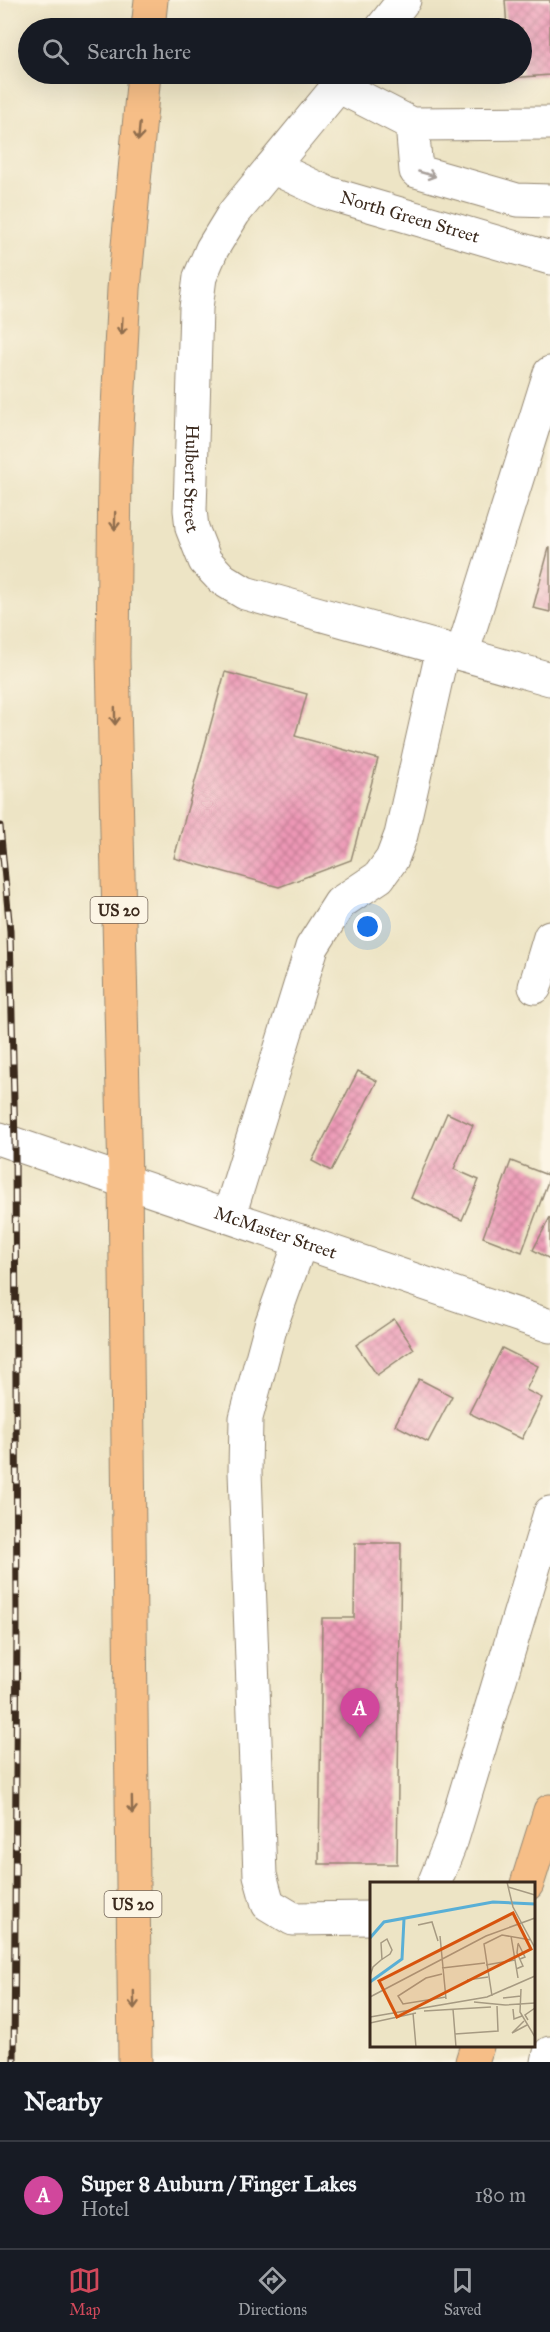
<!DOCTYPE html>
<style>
:root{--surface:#171b24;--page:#242831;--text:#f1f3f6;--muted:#9ea1a6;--line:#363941;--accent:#d1495b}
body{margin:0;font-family:"IM FELL Great Primer",serif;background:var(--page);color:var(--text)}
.you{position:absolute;left:368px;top:927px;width:21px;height:21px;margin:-15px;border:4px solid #fff;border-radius:50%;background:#1a73e8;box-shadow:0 0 0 9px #1a73e833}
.badge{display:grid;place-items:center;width:39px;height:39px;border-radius:50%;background:var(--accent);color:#fff;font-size:20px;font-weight:700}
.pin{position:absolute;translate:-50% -50px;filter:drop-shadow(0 2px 3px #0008)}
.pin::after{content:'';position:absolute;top:32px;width:21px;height:18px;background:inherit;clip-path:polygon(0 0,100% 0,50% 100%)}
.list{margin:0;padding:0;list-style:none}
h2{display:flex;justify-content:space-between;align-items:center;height:78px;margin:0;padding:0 24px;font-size:26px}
h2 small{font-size:20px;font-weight:400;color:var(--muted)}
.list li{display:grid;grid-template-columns:39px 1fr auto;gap:18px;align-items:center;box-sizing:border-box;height:108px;padding:0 24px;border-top:2px solid var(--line)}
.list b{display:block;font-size:22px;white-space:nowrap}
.list p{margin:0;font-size:20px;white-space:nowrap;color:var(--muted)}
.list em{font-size:20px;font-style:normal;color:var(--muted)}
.icon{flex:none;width:33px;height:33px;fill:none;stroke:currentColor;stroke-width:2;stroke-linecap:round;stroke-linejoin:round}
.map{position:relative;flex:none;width:550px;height:2062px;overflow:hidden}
.search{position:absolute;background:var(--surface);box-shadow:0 6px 24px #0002;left:18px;right:18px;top:18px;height:66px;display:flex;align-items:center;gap:15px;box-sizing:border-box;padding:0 21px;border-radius:33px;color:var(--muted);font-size:22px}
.sheet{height:186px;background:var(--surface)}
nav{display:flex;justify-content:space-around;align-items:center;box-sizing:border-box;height:84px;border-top:2px solid var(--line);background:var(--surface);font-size:16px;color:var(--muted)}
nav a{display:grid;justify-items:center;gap:3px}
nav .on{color:var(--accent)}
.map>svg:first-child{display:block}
.building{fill:url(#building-cross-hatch)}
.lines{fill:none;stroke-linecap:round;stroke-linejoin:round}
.minor-casing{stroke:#948772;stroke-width:35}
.highway-casing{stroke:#948772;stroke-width:35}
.minor{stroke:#fff;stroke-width:33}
.highway{stroke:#f6be87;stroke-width:33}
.rail-casing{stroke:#3b2a1e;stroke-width:7}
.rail{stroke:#fcf5e5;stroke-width:4.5;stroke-dasharray:14;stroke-linecap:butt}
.oneway{stroke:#8f6d4d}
.oneway2{stroke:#a79f9a}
.labels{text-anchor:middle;stroke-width:5;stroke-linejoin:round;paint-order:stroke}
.shield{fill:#fcf5e5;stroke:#75675a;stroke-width:1.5}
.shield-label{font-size:16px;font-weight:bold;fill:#3b2a1e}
.street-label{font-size:18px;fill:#3b2a1e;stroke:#fcf5e5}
.inset-river{fill:none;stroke:#59afd6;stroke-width:3}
.inset-road{fill:none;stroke:#a69a82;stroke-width:1.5}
.view{fill:#d7540e;fill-opacity:0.15;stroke:#d7540e;stroke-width:3}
.inset-edge{fill:none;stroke:#3b2a1e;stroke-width:3}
</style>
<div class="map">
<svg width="550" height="2062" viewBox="0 0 550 2062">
<defs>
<pattern id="building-cross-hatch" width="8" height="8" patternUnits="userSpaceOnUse" patternTransform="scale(1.5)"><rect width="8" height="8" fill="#ed97b6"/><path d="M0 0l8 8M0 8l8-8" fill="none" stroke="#c17b93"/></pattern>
</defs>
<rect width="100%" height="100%" fill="#fcf5e5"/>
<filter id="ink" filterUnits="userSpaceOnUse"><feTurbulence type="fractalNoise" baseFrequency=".0167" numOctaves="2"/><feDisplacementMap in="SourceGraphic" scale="12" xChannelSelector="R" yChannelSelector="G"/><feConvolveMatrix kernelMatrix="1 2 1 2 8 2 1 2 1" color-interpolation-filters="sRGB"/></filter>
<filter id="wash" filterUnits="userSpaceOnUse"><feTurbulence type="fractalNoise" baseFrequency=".008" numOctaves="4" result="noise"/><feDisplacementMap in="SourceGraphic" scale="24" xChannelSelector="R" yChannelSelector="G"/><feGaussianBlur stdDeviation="1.35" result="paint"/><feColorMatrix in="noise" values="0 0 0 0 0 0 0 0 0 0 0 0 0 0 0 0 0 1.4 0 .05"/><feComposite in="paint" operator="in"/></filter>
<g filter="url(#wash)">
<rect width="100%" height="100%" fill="#ede4c5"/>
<g id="blocks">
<!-- building -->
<g class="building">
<polygon points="505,0 550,0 550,75 510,78 510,74 522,74 522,28 507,28"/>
<polygon points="549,548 550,548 550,612 533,608"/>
<polygon points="225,672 307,694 295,736 378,759 351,860 279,887 174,858"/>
<polygon points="358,1071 377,1081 331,1171 312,1161"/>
<polygon points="447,1113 473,1125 454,1169 479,1180 462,1220 411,1198"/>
<polygon points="511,1161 550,1176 522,1252 483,1237"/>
<polygon points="550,1217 550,1259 533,1250"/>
<polygon points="394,1319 414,1349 377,1375 356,1345"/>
<polygon points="502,1348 538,1366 526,1390 542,1398 522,1439 469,1413"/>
<polygon points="419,1379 452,1396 428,1442 395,1425"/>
<polygon points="355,1543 401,1543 397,1864 319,1864 322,1618 354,1618"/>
</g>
</g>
</g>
<g filter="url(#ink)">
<use href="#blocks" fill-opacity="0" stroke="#948772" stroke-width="1.5"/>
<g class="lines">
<defs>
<g id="minor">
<polyline points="382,28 404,0"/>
<path id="s1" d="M348 74 234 213 212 249 200 277 196 308 190 510 192 528 205 561 222 579 245 593 550 679"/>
<polyline points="338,86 412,124 550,123"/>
<polyline points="412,124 416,171 517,200 550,201"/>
<path id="s2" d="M272 167 325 192 550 258"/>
<polyline points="462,654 550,373"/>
<polyline points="535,987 550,937"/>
<path id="s3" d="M0 1139 550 1326"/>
<polyline points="229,1216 312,947 340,903 379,877 392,859 401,835 443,648"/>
<polyline points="301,1241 271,1325 246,1418 245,1472 260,1875 268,1904 293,1919 372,1918"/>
<polyline points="434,1884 452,1839 550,1513"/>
<polyline points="548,2062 550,2053"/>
</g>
<g id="highway">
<polyline points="148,28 151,0"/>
<polyline points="527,1884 550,1811"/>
<polyline points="135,2062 125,1180 113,657 115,467 124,289 144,74"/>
<polyline points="472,2062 477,2046"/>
</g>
</defs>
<!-- minor casing -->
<use href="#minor" class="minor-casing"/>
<!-- highway casing -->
<use href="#highway" class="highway-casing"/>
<!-- minor -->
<use href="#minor" class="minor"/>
<!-- highway -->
<use href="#highway" class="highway"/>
<defs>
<polyline id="rail" points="0,826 10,931 15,1144 17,1626 14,2062"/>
</defs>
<!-- rail casing -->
<use href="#rail" class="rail-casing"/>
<!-- rail -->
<use href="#rail" class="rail"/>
</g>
<!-- one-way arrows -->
<defs><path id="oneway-shaft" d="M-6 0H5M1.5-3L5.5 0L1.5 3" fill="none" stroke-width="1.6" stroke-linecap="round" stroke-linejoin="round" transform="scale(1.5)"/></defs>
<g class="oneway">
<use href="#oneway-shaft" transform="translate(139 132) rotate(95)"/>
<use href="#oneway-shaft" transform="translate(122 326) rotate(93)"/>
<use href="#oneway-shaft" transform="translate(115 521) rotate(91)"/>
<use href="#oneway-shaft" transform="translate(115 716) rotate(89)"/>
<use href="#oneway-shaft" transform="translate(132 1805) rotate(89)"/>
<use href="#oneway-shaft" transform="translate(134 2000) rotate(89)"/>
</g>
<use class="oneway2" href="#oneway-shaft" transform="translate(427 174) rotate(16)"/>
</g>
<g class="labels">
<!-- shield labels -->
<g class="shield">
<rect x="90.5" y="897" width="57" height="26" rx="4.5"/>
<rect x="104.5" y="1891" width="57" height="26" rx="4.5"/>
</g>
<g class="shield-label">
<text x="119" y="916">US 20</text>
<text x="133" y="1910">US 20</text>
</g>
<!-- street labels -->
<g class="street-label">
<text dy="6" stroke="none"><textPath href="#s2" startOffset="147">North Green Street</textPath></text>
<text dy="6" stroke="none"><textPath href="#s1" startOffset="454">Hulbert Street</textPath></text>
<text dy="6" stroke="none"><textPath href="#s3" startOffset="291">McMaster Street</textPath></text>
</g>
</g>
<!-- overview -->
<g transform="translate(370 1882)">
<rect width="165" height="165" fill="#ede4c5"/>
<path class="inset-river" d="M0 56 14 40 123 20 165 22M0 100 32 77 34 37"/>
<path class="inset-road" d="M137 0 143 25 165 66M138 5 165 13M48 43 62 40 68 59M70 54 76 117M141 54 148 96M148 61 155 75 150 77M116 83 145 78M72 86 115 81M146 87 153 84 147 71 148 62M72 92 56 96 28 114 33 122 76 115M0 94 3 85 11 78 20 72 22 68 17 57 11 61 12 78M97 98 118 95M151 107 150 130 165 155M122 114 114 62 132 53 161 58M0 115 116 54 165 36M133 116 151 114M104 120 135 123M135 123 165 121M83 127 86 165M143 127 144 137 152 134M54 129 121 125M43 131 46 165M0 135 117 115 165 94M158 138 155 133 165 126M154 139 142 151 157 143M0 141 46 131M85 152 128 149 127 124"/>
<path class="view" d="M143 31 161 67 27 135 9 99Z"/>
<rect width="165" height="165" class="inset-edge"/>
</g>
</svg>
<div class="you"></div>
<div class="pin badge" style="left:360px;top:1738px;background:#d1479c">A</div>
<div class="search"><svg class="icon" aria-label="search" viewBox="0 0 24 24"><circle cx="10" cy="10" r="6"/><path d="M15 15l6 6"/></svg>Search here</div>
</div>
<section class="sheet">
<h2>Nearby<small></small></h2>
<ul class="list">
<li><span class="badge" style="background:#d1479c">A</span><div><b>Super 8 Auburn / Finger Lakes</b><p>Hotel</p></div><em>180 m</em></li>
</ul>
</section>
<nav>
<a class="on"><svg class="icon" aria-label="map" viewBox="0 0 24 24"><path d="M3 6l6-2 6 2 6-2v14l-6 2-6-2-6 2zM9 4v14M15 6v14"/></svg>Map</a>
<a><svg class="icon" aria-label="directions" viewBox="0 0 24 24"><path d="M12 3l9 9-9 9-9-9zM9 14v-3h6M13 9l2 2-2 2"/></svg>Directions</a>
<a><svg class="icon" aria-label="saved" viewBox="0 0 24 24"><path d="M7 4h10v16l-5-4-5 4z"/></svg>Saved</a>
</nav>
